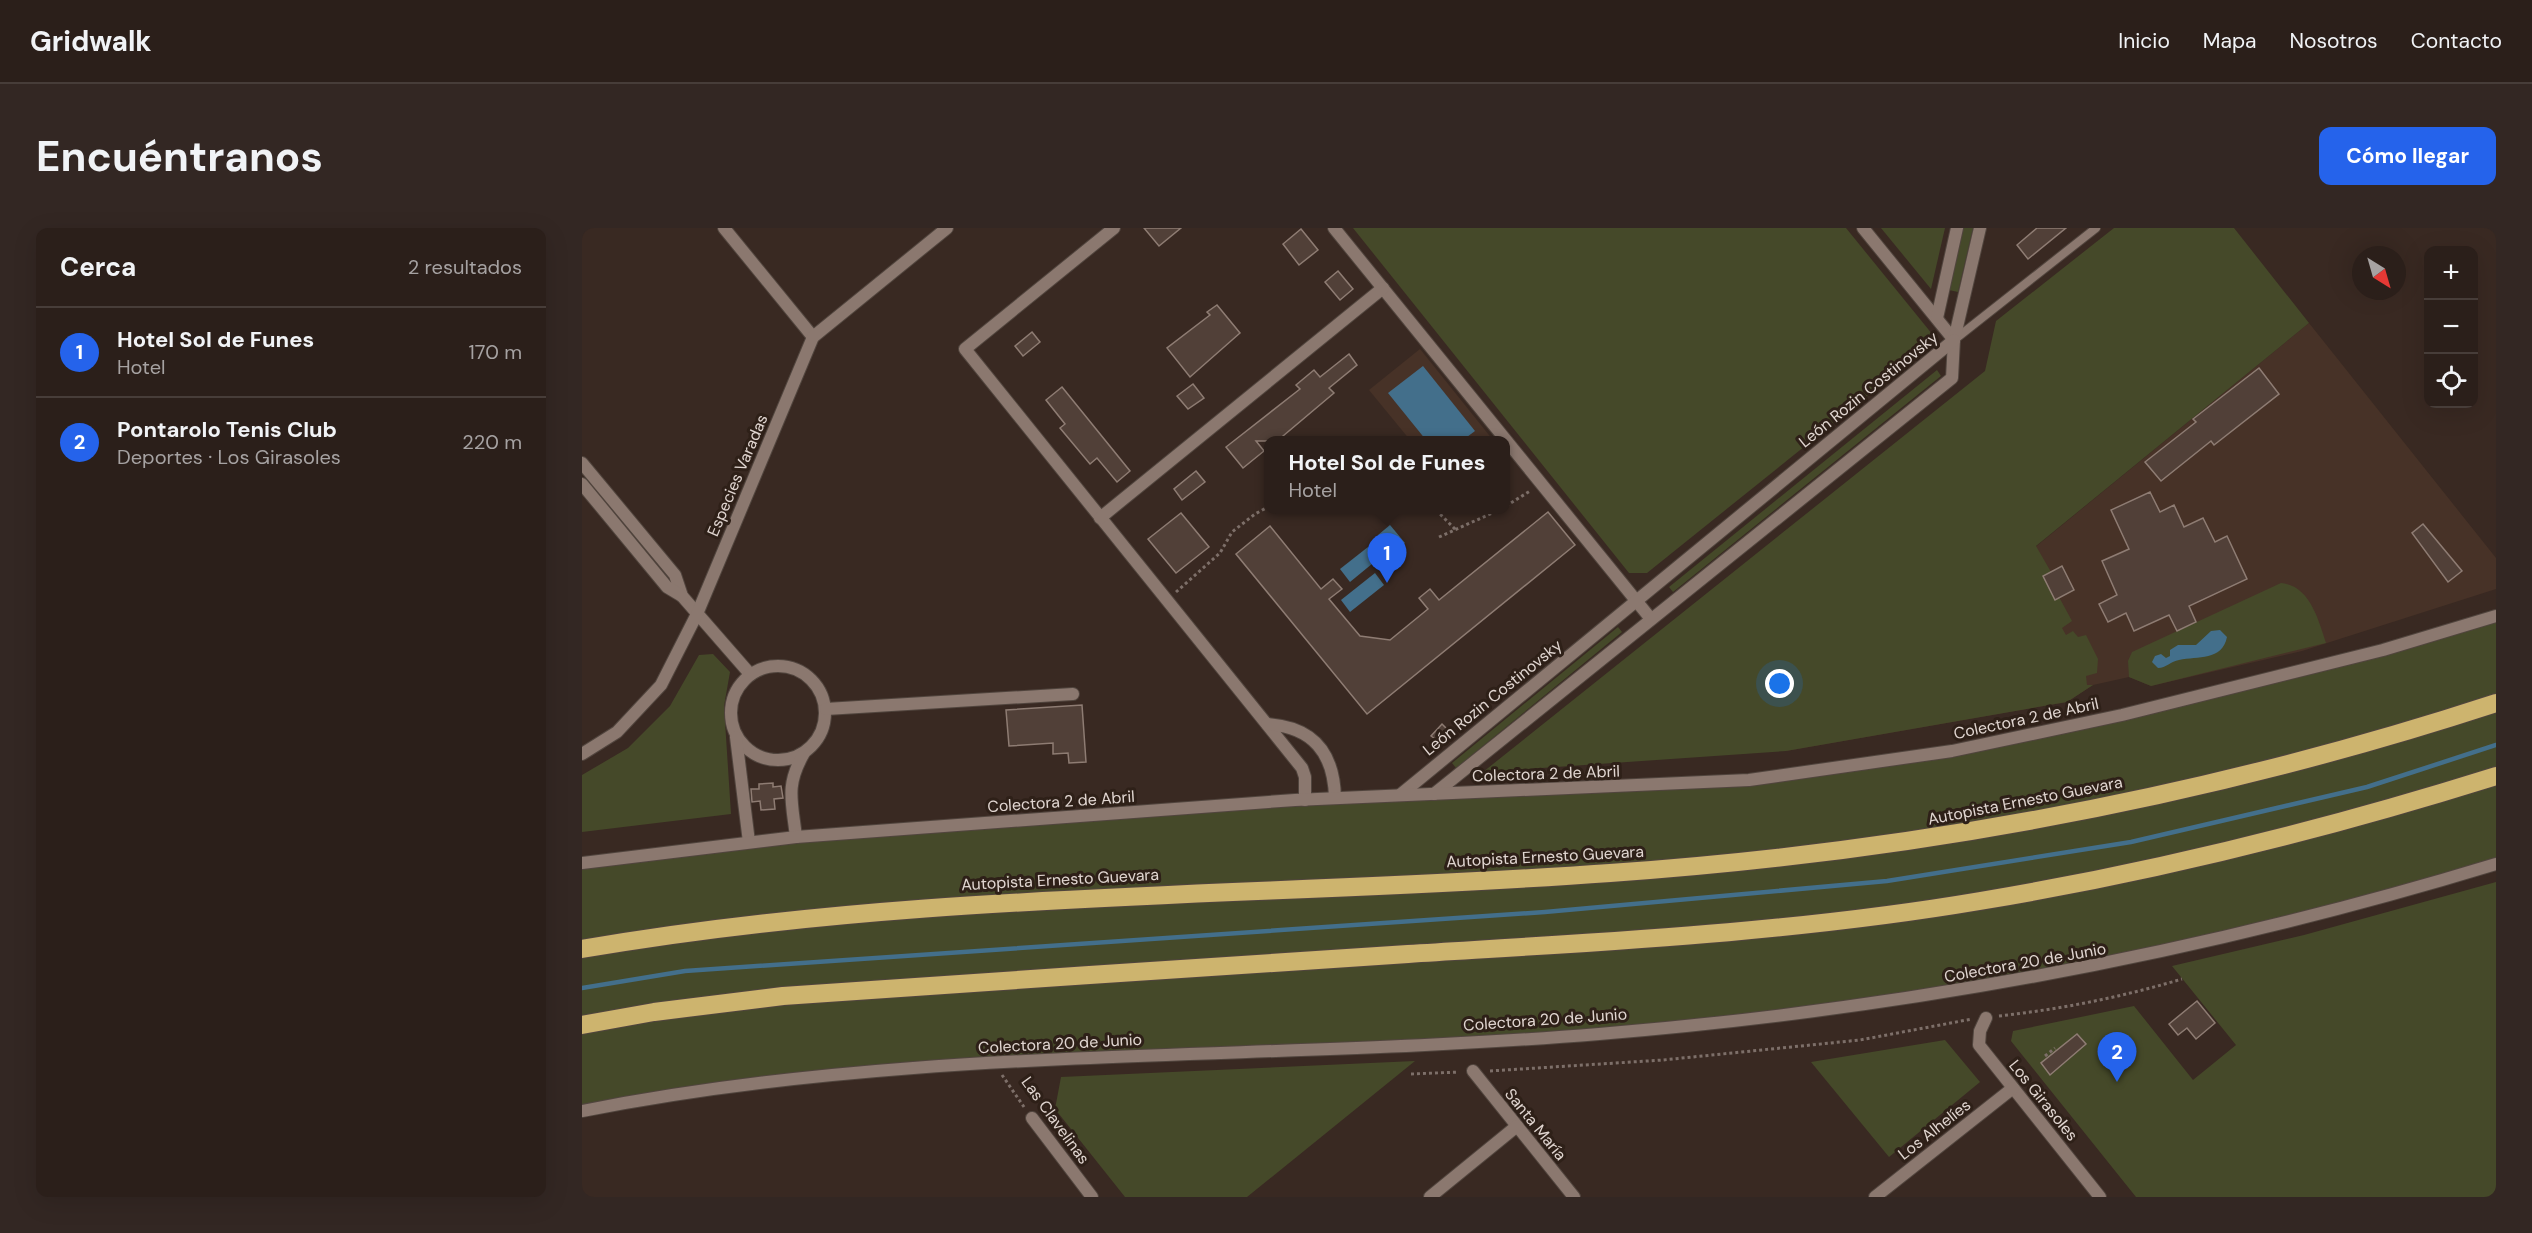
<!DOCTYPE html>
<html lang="es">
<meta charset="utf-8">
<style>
:root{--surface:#2b1f1a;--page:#332723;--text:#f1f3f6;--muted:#a6a2a2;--line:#473d39;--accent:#2563eb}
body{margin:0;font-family:"DM Sans",sans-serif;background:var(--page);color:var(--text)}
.controls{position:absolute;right:18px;top:18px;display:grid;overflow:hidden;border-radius:12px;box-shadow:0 6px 24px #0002}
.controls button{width:54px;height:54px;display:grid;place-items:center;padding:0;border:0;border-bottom:2px solid var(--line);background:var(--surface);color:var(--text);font:30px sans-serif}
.compass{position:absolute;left:1770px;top:18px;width:54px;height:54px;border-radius:50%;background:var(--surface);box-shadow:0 6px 24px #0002;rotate:143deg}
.you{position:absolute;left:1198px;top:456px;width:21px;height:21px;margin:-15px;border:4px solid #fff;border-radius:50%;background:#1a73e8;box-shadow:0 0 0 9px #1a73e833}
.badge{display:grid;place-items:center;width:39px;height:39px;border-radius:50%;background:var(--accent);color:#fff;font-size:20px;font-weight:700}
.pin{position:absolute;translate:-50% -50px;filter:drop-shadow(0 2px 3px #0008)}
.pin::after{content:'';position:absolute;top:32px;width:21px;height:18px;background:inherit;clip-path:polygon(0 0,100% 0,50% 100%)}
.popup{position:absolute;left:682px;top:208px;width:246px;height:78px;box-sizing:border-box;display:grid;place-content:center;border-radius:12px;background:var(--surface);filter:drop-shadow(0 2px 4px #0005);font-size:20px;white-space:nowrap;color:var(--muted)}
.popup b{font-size:22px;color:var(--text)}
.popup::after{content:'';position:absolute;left:50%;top:100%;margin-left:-12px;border:12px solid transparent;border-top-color:var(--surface)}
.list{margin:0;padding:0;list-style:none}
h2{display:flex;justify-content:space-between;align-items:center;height:78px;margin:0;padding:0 24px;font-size:26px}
h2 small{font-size:20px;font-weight:400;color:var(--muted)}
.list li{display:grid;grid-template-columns:39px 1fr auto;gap:18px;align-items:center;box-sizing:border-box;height:90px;padding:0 24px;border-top:2px solid var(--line)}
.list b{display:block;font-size:22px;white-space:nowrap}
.list p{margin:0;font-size:20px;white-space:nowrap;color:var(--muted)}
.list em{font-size:20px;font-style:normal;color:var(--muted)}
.icon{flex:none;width:33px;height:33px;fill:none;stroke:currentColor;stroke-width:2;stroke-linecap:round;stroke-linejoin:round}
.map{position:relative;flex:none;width:1914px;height:969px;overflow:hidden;border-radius:12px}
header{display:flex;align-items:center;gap:36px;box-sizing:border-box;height:84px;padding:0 30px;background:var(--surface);border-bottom:2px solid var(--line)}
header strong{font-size:28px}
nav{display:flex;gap:33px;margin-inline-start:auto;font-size:21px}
.intro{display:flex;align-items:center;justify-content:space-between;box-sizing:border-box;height:144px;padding:0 36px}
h1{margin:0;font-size:42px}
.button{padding:15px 27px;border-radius:12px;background:var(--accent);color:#fff;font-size:21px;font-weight:700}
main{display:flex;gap:36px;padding:0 36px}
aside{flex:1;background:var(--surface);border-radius:12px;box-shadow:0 6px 24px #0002}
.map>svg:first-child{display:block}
.built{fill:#473227}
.green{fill:#454929}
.water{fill:#436f8b}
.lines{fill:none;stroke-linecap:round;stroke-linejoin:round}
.stream{stroke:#436f8b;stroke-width:4.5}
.building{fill:#514038;stroke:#8e7c73;stroke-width:1.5}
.service-casing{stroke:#51453e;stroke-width:10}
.minor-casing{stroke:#51453e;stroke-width:14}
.motorway-casing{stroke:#51453e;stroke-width:20}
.path{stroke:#7d6f69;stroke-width:3;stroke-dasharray:3 3;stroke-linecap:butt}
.service{stroke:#8b786f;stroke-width:8}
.minor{stroke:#8b786f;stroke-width:12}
.motorway{stroke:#cdb46e;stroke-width:18}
.labels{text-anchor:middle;stroke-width:6;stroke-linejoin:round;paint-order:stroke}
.street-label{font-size:16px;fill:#e1d6d1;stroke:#2e2018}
</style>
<header>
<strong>Gridwalk</strong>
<nav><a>Inicio</a><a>Mapa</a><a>Nosotros</a><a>Contacto</a></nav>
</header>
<div class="intro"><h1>Encuéntranos</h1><a class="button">Cómo llegar</a></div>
<main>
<aside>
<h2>Cerca<small>2 resultados</small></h2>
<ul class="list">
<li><span class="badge">1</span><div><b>Hotel Sol de Funes</b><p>Hotel</p></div><em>170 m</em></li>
<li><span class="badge">2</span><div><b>Pontarolo Tenis Club</b><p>Deportes · Los Girasoles</p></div><em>220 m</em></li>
</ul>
</aside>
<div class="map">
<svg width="1914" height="969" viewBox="0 0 1914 969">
<rect width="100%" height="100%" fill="#392922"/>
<!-- built -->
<g class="built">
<polygon points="1727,95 1914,330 1914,361 1720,423 1569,458 1547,449 1511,457 1485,474 1204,523"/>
<polygon points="838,121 911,212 828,212 787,162"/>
</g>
<!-- green -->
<g class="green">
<polygon points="771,0 1264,0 1355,112 1065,345 1047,345"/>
<polygon points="1299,0 1363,0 1349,61"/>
<polygon points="1381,0 1391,0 1376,64 1367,62"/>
<polygon points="1532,0 1652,0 1727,95 1454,318 1469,344 1461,348 1473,371 1477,369 1490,393 1480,400 1484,407 1491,403 1496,409 1504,407 1516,431 1515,445 1504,448 1505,457 1511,457 1485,474 1204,523 901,544 1403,143 1414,93"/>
<polygon points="1355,142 1359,148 1091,364 1087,359"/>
<path d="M1699 355C1728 358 1736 391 1744 415L1569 458 1547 449 1546 433 1550 424Z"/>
<polygon points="1914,388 1914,636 1815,666 1445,751 1017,806 248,847 0,883 0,635 214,609 713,572 1167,552 1370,523 1540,487"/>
<polygon points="1036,399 1040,404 874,540 870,535"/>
<polygon points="131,426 148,444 142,478 149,586 0,604 0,547 46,520 88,478 117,427"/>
<polygon points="1914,654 1914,969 1554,969 1429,813 1431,803 1552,778 1611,852 1654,817 1590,738 1722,707"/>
<polygon points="1363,812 1398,854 1307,929 1229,834"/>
<polygon points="833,833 665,969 543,969 473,881 479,849"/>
</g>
<!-- water -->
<g class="water">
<polygon points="841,138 893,203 881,212 844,212 806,165"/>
<polygon points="808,297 823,315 810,325 796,307"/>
<polygon points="786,319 796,331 768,354 758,341"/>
<polygon points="793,345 802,357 768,384 759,372"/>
<path d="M1638 402 1645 409C1640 433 1616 428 1597 432 1589 433 1584 440 1576 440L1570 434 1573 428 1579 426 1584 430 1588 428V422L1596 417H1614L1629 403Z"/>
</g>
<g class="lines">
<!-- stream -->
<polyline class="stream" points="0,760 103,743 963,684 1305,653 1549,614 1785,559 1914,517"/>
</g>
<!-- building -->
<g class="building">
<polygon points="562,0 599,0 577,18"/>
<polygon points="1455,0 1484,0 1446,31 1435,17"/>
<polygon points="719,1 736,22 717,37 701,16"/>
<polygon points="756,43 771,61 758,72 743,54"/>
<polygon points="635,77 658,105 608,149 585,120 628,87 625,84"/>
<polygon points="450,104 458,114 441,128 433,118"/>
<polygon points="767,126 775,137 747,160 752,165 695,213 674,213 682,223 661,240 644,219 718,161 714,157 732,142 738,149"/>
<polygon points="1677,140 1697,166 1632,217 1629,213 1579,253 1563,234 1614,194 1611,191"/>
<polygon points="611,156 622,170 606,181 595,168"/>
<polygon points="480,159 548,243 535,254 515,230 508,236 478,200 483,196 464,172"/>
<polygon points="614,243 623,254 600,272 592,261"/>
<polygon points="1568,264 1578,284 1592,277 1602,299 1621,290 1633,314 1645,308 1665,351 1607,378 1614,394 1595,403 1587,387 1552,403 1544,385 1526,394 1517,376 1535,367 1520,333 1547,321 1529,282"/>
<polygon points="966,284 993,317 785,486 654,326 688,298 739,361 751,351 760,361 747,371 778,408 808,412 846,381 837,370 848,361 857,372"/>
<polygon points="599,285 627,319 594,345 566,311"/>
<polygon points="1841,296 1880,343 1866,354 1830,305"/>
<polygon points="1480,338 1492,362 1473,372 1461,348"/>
<polygon points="500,477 504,534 487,535 486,525 471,526 471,515 427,518 424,482"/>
<polygon points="860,496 869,505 860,516 849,508"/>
<polygon points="191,555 191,559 199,558 201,570 192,571 193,581 179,582 178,573 170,574 169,561 177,561 177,556"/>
<polygon points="1615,773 1633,795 1614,811 1605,800 1596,807 1587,796"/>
<polygon points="1495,806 1504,816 1468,847 1459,835"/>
</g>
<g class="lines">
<defs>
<polyline id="service" points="1372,112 1514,0"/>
<g id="minor">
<polyline points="142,0 231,109"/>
<polyline points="532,0 383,121 720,540 723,549 723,572"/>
<polyline points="752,0 1069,391"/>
<polyline points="1281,0 1372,112"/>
<polyline points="1355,90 1375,0"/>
<polyline points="0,235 93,347 100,368 168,446"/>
<polyline points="0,256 85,359 100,368"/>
<polyline points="518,290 801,60"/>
<circle cx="196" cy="485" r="47"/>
<polyline points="244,481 491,466"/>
<path d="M685 496C731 499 752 525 753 570"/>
<polyline points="154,509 167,614"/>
<polyline points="0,526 35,504 79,457 115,386 231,109 365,0"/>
<polyline points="852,566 1370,150 1372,112 1398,0"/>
<polyline points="818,567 1372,112"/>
<path d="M214 609C210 573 203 558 222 525"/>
<polyline points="0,635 214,609 713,572 1167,552 1370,523 1540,487 1801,422 1914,388"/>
<polyline points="1404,790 1398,803 1397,817 1518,969"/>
<polyline points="891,843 992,969"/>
<path d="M0 883C335 816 678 834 1017 806 1322 781 1622 725 1914 636"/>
<polyline points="450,890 510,969"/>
<polyline points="848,969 935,898"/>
<polyline points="1293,969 1431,860"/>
</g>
<g id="motorway">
<path d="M0 721C340 662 685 670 1028 645 1329 624 1627 569 1914 475"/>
<path d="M0 797 72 784 201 768C409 754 618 739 826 726 1017 714 1209 705 1398 673 1573 644 1745 601 1914 548"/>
</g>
</defs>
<!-- service casing -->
<use href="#service" class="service-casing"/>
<!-- minor casing -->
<use href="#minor" class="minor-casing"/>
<!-- motorway casing -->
<use href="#motorway" class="motorway-casing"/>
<!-- path -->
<g class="path">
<polyline points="924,278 948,263"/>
<polyline points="854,282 875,303"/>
<polyline points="857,309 917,282"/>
<polyline points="594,364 638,325 650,304 673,286 686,279"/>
<path d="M1417 788C1480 781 1540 769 1600 751"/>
<polyline points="1463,828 1473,820"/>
<polyline points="908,843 1081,832 1278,812 1390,791"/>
<polyline points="829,846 877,844"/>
<polyline points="420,847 442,879"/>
</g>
<!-- service -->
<use href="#service" class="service"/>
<!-- minor -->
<use href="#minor" class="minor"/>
<!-- motorway -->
<use href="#motorway" class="motorway"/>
</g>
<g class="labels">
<!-- street labels -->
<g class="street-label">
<text transform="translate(1286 161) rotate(-39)" y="6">León Rozin Costinovsky</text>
<text transform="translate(155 247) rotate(-67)" y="6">Especies Varadas</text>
<text transform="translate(910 469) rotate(-39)" y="6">León Rozin Costinovsky</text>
<text transform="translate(1444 490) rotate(-12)" y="6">Colectora 2 de Abril</text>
<text transform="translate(964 545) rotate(-2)" y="6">Colectora 2 de Abril</text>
<text transform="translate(1443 572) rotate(-11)" y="6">Autopista Ernesto Guevara</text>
<text transform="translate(479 573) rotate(-4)" y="6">Colectora 2 de Abril</text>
<text transform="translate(963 628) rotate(-3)" y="6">Autopista Ernesto Guevara</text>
<text transform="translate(478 651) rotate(-3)" y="6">Autopista Ernesto Guevara</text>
<text transform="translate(1443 734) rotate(-10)" y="6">Colectora 20 de Junio</text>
<text transform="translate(963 791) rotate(-4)" y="6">Colectora 20 de Junio</text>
<text transform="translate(478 815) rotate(-3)" y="6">Colectora 20 de Junio</text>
<text transform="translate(1462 872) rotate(51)" y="6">Los Girasoles</text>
<text transform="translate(474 892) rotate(54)" y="6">Las Clavelinas</text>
<text transform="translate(954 896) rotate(51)" y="6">Santa María</text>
<text transform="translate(1352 901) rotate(-38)" y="6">Los Alhelíes</text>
</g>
</g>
</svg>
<div class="controls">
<button>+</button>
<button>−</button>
<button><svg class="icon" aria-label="locate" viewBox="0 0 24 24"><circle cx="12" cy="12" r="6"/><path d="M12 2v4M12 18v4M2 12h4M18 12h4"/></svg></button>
</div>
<svg class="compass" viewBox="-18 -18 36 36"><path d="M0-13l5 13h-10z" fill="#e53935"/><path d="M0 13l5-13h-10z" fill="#a6a2a2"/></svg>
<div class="you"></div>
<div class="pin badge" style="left:805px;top:355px">1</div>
<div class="popup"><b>Hotel Sol de Funes</b>Hotel</div>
<div class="pin badge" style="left:1535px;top:854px">2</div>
</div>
</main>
